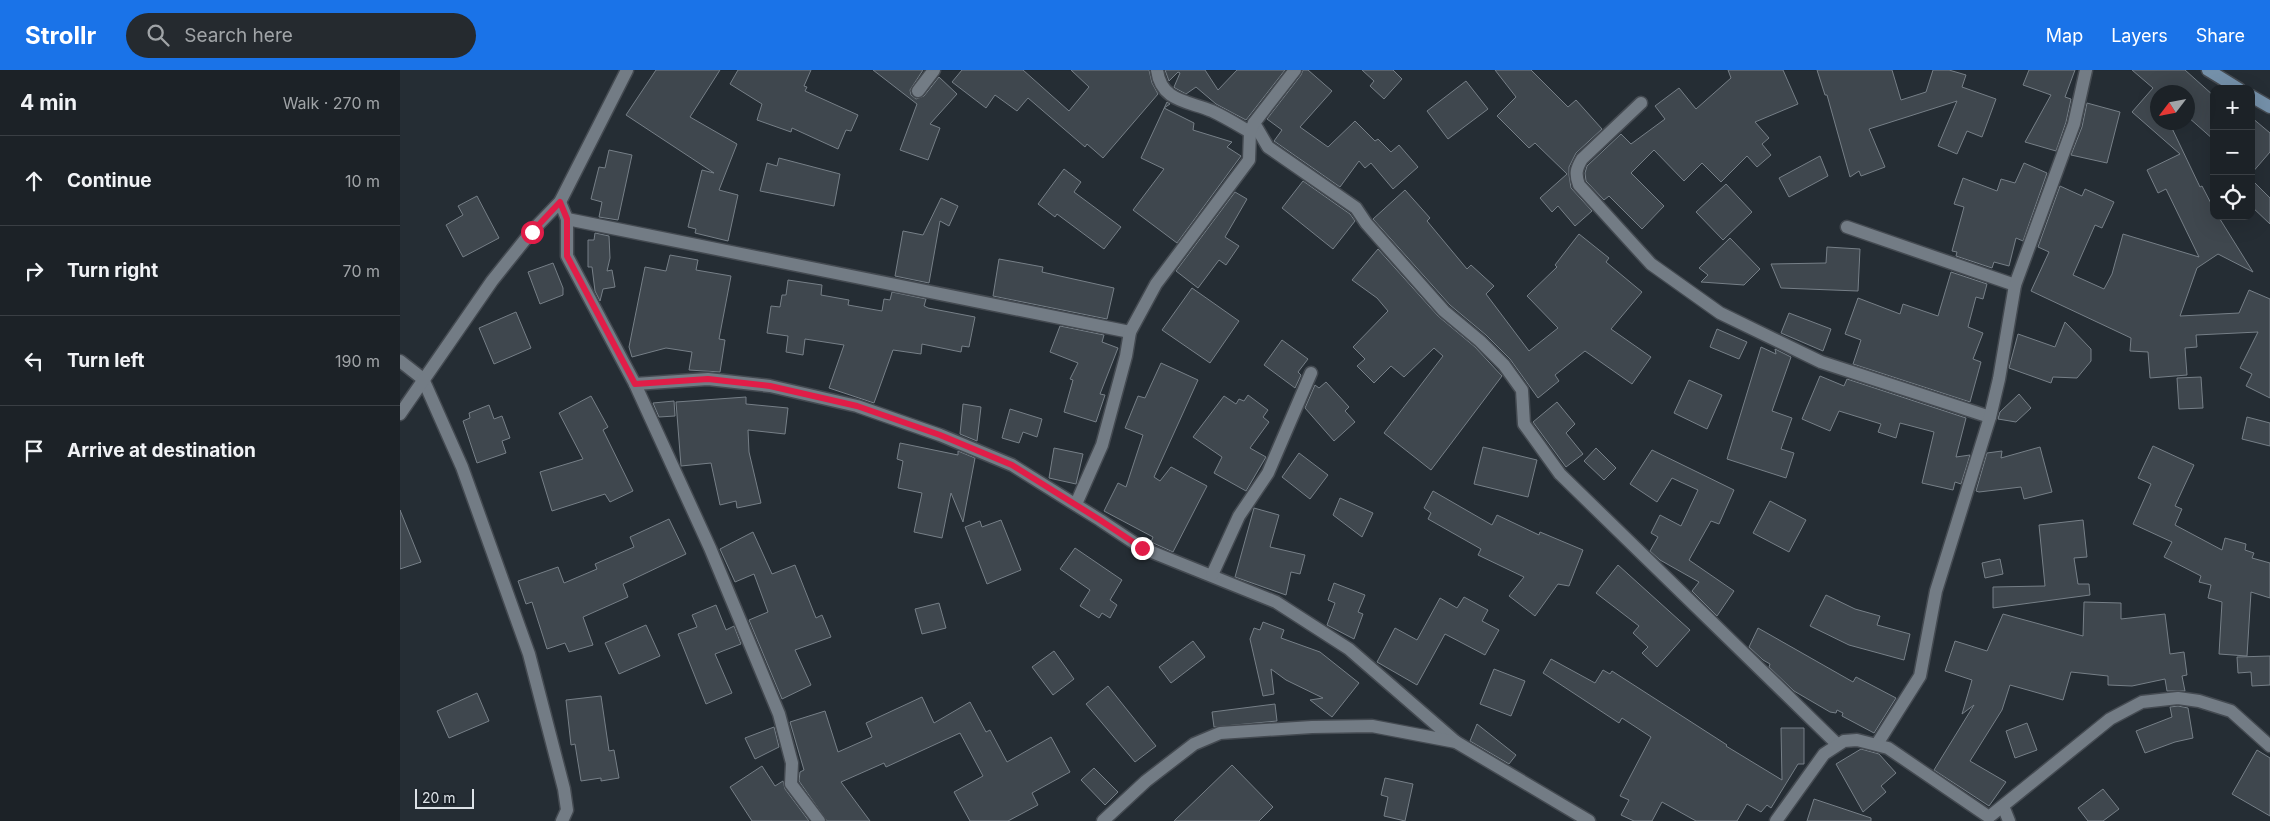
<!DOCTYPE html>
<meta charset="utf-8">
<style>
:root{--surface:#1c2227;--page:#252a2f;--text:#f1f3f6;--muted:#a0a4a7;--line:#3a3f44;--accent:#1a73e8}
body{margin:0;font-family:Inter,sans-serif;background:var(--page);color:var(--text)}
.controls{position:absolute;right:15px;top:15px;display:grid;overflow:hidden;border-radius:10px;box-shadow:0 5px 20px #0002}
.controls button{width:45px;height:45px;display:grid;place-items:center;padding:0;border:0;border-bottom:1px solid var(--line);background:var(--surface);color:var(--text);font:25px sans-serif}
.compass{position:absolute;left:1750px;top:15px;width:45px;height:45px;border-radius:50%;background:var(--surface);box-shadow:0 5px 20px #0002;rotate:238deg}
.scale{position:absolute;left:15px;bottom:12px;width:59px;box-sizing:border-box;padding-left:5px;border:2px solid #dde2e7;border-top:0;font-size:14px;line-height:18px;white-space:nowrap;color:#dde2e7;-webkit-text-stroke:4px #1c232a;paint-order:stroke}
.stop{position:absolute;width:15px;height:15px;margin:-11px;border:4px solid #e11d48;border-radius:50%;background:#fff}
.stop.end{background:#e11d48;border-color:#fff;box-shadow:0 1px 5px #0008}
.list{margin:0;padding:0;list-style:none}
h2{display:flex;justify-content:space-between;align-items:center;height:65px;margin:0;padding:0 20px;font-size:21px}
h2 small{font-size:16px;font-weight:400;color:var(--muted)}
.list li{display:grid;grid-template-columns:32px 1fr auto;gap:15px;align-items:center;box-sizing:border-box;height:90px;padding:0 20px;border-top:1px solid var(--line)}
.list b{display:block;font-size:19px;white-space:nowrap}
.list em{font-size:16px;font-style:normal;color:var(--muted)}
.icon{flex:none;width:28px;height:28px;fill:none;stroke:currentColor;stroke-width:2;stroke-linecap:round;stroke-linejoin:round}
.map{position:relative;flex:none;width:1870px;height:751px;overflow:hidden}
header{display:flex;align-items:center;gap:30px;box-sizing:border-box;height:70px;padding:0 25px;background:var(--accent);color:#fff}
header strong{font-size:24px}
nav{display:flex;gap:28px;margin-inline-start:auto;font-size:18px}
.search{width:350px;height:45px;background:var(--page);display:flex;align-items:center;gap:12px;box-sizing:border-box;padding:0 18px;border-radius:28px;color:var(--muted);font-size:19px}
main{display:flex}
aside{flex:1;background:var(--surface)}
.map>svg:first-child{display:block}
.building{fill:#3f474e;stroke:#767f87}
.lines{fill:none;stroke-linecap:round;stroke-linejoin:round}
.street-casing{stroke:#444a51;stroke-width:15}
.secondary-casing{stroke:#444a51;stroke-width:15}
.street{stroke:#737c85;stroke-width:12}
.secondary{stroke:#7490a9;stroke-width:12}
.route{stroke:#e11d48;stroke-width:6}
</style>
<header>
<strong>Strollr</strong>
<div class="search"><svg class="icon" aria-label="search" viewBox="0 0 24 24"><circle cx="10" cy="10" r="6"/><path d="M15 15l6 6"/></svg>Search here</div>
<nav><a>Map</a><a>Layers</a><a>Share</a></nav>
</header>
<main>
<aside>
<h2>4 min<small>Walk · 270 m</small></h2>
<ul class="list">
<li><svg class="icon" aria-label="ahead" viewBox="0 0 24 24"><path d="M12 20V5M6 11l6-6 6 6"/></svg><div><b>Continue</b></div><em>10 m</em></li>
<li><svg class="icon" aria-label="right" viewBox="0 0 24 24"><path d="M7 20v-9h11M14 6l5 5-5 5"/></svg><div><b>Turn right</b></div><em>70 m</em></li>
<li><svg class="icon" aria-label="left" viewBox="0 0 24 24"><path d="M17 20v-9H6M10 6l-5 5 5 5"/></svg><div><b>Turn left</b></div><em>190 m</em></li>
<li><svg class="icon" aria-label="arrive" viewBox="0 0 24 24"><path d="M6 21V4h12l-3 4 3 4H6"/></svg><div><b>Arrive at destination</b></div></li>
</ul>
</aside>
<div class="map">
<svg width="1870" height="751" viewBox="0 0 1870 751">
<rect width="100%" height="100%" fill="#252d34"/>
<!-- building -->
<g class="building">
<polygon points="256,0 320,0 290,47 337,74 319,120 338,125 328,171 295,163 296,159 288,157 302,100 314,103 226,45"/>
<polygon points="338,0 411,0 404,16 407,17 405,21 458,45 451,61 446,60 438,79 392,58 391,62 357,50 362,34 330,14"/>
<polygon points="473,0 523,0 510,20 511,25 516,29 524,26 539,7 557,24 530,54 540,58 528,90 500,80 517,34"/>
<polygon points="562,0 623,0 669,41 689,17 671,0 749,0 752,13 758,24 703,88 687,74 685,77 628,28 617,41 595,25 586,38 552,12"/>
<polygon points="765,0 805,0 818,20 837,0 885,0 846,50 816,34 796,17 786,24 775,18 774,17 780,3 778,2 769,11"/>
<polygon points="903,0 908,0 932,21 900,57 928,77 955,51 975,71 978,69 991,82 999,75 1018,97 993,119 971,93 965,98 959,91 940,117 874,71 882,60 867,49 901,5"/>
<polygon points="962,0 993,0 1002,9 984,29 970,16 974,11"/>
<polygon points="1095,0 1131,0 1168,37 1176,30 1202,59 1176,83 1169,97 1169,105 1171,118 1192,141 1175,156 1158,136 1152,142 1140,128 1167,104 1135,73 1129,78 1097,46 1116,27"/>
<polygon points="1328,0 1383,0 1398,34 1355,52 1369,68 1362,74 1371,85 1357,97 1347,86 1321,112 1302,93 1284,111 1254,80 1231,103 1264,136 1242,159 1209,126 1204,130 1186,111 1185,103 1187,96 1221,64 1231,74 1265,49 1255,36 1279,18 1296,39 1331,8"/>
<polygon points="1417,0 1492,0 1501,30 1526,22 1533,0 1549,0 1566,5 1562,17 1596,29 1582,67 1567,61 1557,84 1538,76 1557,31 1469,59 1485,97 1461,106 1459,101 1450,107 1427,25 1425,25"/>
<polygon points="1629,0 1675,0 1665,27 1671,29 1666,52 1656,81 1625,72 1651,25 1623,15"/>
<polygon points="1732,0 1785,0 1814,26 1814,70 1788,47 1788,22 1758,22 1758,52 1769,52 1800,117 1802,116 1814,139 1814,146 1818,146 1853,202 1818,184 1797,198 1780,246 1839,243 1849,220 1870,229 1870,328 1846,316 1852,304 1840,298 1858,262 1796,265 1797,277 1785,278 1787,305 1750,308 1748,282 1730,281 1731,268 1631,221 1649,182 1638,177 1660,116 1682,126 1685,119 1714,132 1702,158 1695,155 1673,205 1704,219 1712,204 1723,164 1799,187 1766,119 1758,123 1747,100 1780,84 1732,42 1753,18"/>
<polygon points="1066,11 1088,39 1048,69 1027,41"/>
<polygon points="767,32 770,34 764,38 794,53 793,60 832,72 827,77 841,86 777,173 733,140 764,99 741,88"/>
<polygon points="1687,33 1720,42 1707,93 1671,85 1682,57"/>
<polygon points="1851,47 1870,63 1870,82 1851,104"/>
<polygon points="209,80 232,85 218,150 199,147 202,132 191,129 199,97 205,98"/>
<polygon points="1420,86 1428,106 1389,127 1379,108"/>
<polygon points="379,88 440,104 434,136 360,121 367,93 377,96"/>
<polygon points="1624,93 1647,103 1623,171 1616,168 1609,196 1594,192 1592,198 1556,186 1557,182 1552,181 1564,137 1554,134 1563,108 1597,121 1601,109 1615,113"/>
<polygon points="664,99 681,112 674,122 721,157 704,179 657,144 655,147 638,134"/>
<polygon points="1851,109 1870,128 1870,154 1851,136"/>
<polygon points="903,111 950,144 955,151 933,179 882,138"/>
<polygon points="1326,114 1352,142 1323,170 1296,142"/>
<polygon points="1005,120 1030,148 1027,151 1067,199 1071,195 1094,216 1086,224 1129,281 1158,258 1127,226 1157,197 1155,195 1179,164 1209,188 1206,192 1242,222 1211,259 1251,287 1232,314 1185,281 1155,305 1159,311 1138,328 1110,289 1086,265 1050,235 973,149"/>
<polygon points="835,122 847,129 825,167 839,176 826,195 819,190 798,218 776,201"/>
<polygon points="77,126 99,168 63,187 46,155 63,145 58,136"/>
<polygon points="541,128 558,136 549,156 540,151 529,213 495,206 503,161 523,165"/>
<polygon points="195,163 209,166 210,188 207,201 212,200 215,217 203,219 200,231 195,221 192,197 188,197 188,170 194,170"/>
<polygon points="1330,168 1360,199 1344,215 1301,212 1308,205 1299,198"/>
<polygon points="1427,177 1460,179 1458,221 1381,218 1371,194 1426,193"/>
<polygon points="978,179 1038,246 1075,277 1102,306 1031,400 984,363 1043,286 1034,278 1004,307 991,296 974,313 957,296 965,289 953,277 988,241 977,228 952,210"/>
<polygon points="270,185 298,190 296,200 331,206 319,269 325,270 320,302 289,300 292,282 266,278 232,287 229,277 245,197 266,201"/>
<polygon points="599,189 643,197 642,202 714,218 707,249 593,226"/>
<polygon points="153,193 163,218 163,225 140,234 128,202"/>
<polygon points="1551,202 1587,214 1583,229 1576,227 1568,257 1583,263 1573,289 1581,292 1570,332 1453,294 1461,270 1445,264 1458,228 1500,244 1503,234 1538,246"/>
<polygon points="388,210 422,215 421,225 449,230 448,235 482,241 484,229 490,230 492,222 526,229 524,236 528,238 575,247 569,277 562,276 561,282 522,274 521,284 493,280 474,333 429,318 444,275 405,269 403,285 386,282 388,266 367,263 371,236 380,237 382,225 386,225"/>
<polygon points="792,218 839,251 810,293 762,260"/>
<polygon points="116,242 131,278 94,294 79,258"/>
<polygon points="1389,243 1431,259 1423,281 1381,263"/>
<polygon points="1665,252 1691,279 1691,291 1677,308 1653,307 1651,313 1609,298 1618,264 1655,277"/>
<polygon points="660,256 704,265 702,272 718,278 700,324 705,325 696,352 664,342 673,310 670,309 678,293 650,282"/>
<polygon points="1317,259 1347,272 1339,289 1310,277"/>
<polygon points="882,270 908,289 898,302 901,305 895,318 864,295"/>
<polygon points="1361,277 1376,284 1375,279 1391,287 1372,341 1392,348 1381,379 1394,383 1386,408 1327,389"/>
<polygon points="761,293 798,310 754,407 760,411 771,397 807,416 773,482 751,472 753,467 704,441 718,413 726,417 743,365 725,358 738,326 745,328"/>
<polygon points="1420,306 1444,316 1447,309 1566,348 1556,387 1570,385 1561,414 1555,412 1553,420 1522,413 1534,362 1500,353 1496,368 1478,362 1481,354 1439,341 1430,361 1402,349"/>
<polygon points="1801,307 1803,338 1779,339 1777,308"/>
<polygon points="1289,310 1322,325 1307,359 1274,343"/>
<polygon points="926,312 949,337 945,341 955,352 934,371 905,338 915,315 919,318"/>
<polygon points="1619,324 1631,338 1616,352 1598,349 1600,342"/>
<polygon points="848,325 868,340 863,347 869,352 850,378 866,387 846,421 814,403 822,387 793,367 824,326 836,334 839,329 844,331"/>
<polygon points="191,326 208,357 203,360 233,421 210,432 205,424 152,441 140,402 183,389 159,343"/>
<polygon points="346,327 346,334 388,338 385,364 348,360 349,382 361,433 337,438 336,431 320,435 311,393 281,396 276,332"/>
<polygon points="274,331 275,346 259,347 253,333"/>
<polygon points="1157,332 1175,354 1166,363 1183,384 1166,397 1133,352"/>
<polygon points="563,334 581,337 577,371 560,364"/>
<polygon points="89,335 94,349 102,346 110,368 102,371 106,383 77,393 63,351 70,348 69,343"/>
<polygon points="610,339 642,349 637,367 623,362 619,373 602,368"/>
<polygon points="1847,347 1870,353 1870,376 1842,369"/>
<polygon points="500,373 558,385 558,381 575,388 563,452 551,423 542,468 514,462 522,423 498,418 503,391 497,389"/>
<polygon points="1753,376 1794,395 1775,436 1782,439 1775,455 1822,480 1825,468 1846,474 1845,480 1854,483 1852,488 1870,493 1870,528 1851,522 1847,586 1819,584 1822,532 1808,528 1811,515 1799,512 1801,506 1764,487 1772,472 1733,454 1751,414 1738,408"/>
<polygon points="1083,377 1137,390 1128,427 1074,414"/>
<polygon points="1640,377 1652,422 1624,429 1621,417 1579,422 1576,421 1587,383 1602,381 1601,388"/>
<polygon points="654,378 683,384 676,414 649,408"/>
<polygon points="1196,378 1216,398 1204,410 1184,391"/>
<polygon points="1252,380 1334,420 1319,454 1311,451 1289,490 1334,521 1317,546 1292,521 1299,512 1260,490 1250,481 1258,467 1251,463 1260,445 1281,456 1298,420 1272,408 1257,432 1230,414"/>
<polygon points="899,383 928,405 910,429 882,407"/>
<polygon points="1033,421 1092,455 1097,445 1139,465 1140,462 1183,480 1169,516 1158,514 1135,546 1109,526 1124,507 1078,485 1081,479 1028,449 1031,443 1024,438"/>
<polygon points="940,428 973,443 962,467 933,445"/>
<polygon points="1370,431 1406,450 1389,482 1353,463"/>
<polygon points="854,438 879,445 870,477 905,485 900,504 891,502 886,525 835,507"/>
<polygon points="0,440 21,492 0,499"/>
<polygon points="269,449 286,484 223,514 228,527 183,547 193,575 169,582 165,573 147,579 132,532 126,534 118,511 158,497 164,513 197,499 195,494 234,477 230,467"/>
<polygon points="601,450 621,500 587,514 565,457 580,451 582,457"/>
<polygon points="1683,450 1687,487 1674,488 1678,514 1689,514 1690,525 1593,538 1593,517 1645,516 1639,455"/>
<polygon points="353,462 372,504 395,495 416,548 422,545 431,567 395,580 411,615 382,629 349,550 368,542 354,504 335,512 320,479"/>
<polygon points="675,478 722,510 710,530 717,535 710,548 702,543 699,548 680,536 690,520 660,499"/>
<polygon points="1600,489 1603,504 1585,508 1582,493"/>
<polygon points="1218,495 1290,560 1257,597 1242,583 1248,577 1233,563 1239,556 1196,523"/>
<polygon points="934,513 965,525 958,542 963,544 954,569 927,555 935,533 928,530"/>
<polygon points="1426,525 1455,539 1480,546 1477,555 1510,564 1504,590 1449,575 1410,556"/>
<polygon points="1064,527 1088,540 1082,551 1099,560 1085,585 1045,564 1017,615 977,592 995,558 1017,570 1040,528 1057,538"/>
<polygon points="1684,532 1721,533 1721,549 1765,544 1770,584 1784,582 1787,605 1782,606 1785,621 1767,621 1765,609 1732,616 1708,615 1708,606 1671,602 1663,630 1610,615 1602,640 1570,691 1606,712 1589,736 1534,700 1574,635 1562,644 1572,610 1545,601 1555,571 1587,581 1603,544 1683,566"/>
<polygon points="539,533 546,558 522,564 515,539"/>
<polygon points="316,535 326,560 334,556 341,574 315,584 332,623 306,634 278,564 297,557 292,545"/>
<polygon points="863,552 884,560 881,568 920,582 959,613 932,647 910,630 923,628 886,610 871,599 874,624 863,626 850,569 854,558 860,560"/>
<polygon points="246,555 260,586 219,604 205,573"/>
<polygon points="1358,558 1453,612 1456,607 1496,628 1474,663 1442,646 1443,643 1437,640 1436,643 1430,642 1394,621 1369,597 1370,594 1363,590 1349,577"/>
<polygon points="793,571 805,587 771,613 759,597"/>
<polygon points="654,581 674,609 653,625 632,597"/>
<polygon points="1870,586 1870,615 1852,616 1851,602 1838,603 1837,587"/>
<polygon points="1151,589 1195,613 1203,600 1210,604 1212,601 1327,675 1326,676 1382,710 1381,658 1404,658 1404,694 1398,694 1371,738 1367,735 1361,742 1347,734 1337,751 1296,751 1262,732 1252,751 1234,751 1221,745 1229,730 1220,726 1251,667 1222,648 1219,653 1143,603"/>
<polygon points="1094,599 1125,611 1111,646 1080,634"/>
<polygon points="708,616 756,676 735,692 686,634"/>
<polygon points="77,623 89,651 49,668 37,641"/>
<polygon points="201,626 209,681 214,680 219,708 201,711 201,708 181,711 175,674 171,675 166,630"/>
<polygon points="522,627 534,653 570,632 586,662 590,660 607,692 651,667 670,702 632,723 638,735 608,751 570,751 554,722 583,706 560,663 486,697 484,693 441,712 470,751 427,751 399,711 400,702 404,700 390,652 425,641 438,682 472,667 466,653"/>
<polygon points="875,634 877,651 814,657 812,642"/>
<polygon points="1778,636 1788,638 1793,668 1775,672 1745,683 1736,661 1772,647 1770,637"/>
<polygon points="1627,653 1637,680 1615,688 1606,661"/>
<polygon points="1077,654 1116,685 1109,694 1070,671"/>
<polygon points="374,657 379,677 355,689 345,668"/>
<polygon points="1461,679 1479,684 1496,703 1481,716 1486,722 1463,742 1436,694"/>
<polygon points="1857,680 1870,688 1870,746 1832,724"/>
<polygon points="832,695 873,737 859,751 774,751"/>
<polygon points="362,696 375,716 383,711 385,719 409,751 352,751 330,717"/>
<polygon points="694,698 718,722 705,735 681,710"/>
<polygon points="985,708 1013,714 1005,751 984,746 988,727 981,725"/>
<polygon points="1703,719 1719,739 1703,751 1688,751 1678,738"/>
<polygon points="1414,729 1471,748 1471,751 1407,751"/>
</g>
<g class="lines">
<defs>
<g id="street">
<path d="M757 0C761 32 789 31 812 41 825 47 838 55 850 62"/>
<polyline points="518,21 534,0"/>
<path d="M1241 33 1182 89C1176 99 1175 104 1179 115L1251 194 1320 243 1421 292 1590 347"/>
<polyline points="854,53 868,77 956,138 966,153 1044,241 1080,271 1104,295 1122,320 1124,354 1160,404 1437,674"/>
<polyline points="160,132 167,149 167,186 235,314 310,478 379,644 392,693 391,714 419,751"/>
<polyline points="167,149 730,262"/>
<polyline points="1447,157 1615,215"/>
<polyline points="0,291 23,309 62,397 129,584 164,719 167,740 162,751"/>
<polyline points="235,314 308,309 370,316 457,336 540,365 612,395 700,450 742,478 876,532 949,579 1056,672"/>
<polyline points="0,344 92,211 132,161 160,132 227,0"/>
<polyline points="676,434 702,375 726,286 730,262 756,214 849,90 850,62 854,53 895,0"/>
<polyline points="812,505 839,446 868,403 911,303"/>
<polyline points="1477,674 1520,606 1536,521 1590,347 1599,309 1615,215 1674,54 1686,0"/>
<polyline points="1603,736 1609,751"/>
<polyline points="703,751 746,711 794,674 820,663 912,657 972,656 1056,672 1189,751"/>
<polyline points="1376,751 1424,684 1444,671 1457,670 1488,678 1589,747 1710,649 1742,632 1778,628 1799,631 1831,641 1870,676"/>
</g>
<g id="secondary">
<polyline points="1808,0 1839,19"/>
<polyline points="1851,26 1870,37"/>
</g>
</defs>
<!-- street casing -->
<use href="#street" class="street-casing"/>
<!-- secondary casing -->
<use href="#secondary" class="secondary-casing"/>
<!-- street -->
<use href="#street" class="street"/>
<!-- secondary -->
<use href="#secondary" class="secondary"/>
</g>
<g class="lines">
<!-- route -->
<polyline class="route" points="132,162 160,132 167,149 167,186 235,314 308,309 370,316 457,336 540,365 612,395 700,450 742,478"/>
</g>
</svg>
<div class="controls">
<button>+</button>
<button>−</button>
<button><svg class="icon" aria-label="locate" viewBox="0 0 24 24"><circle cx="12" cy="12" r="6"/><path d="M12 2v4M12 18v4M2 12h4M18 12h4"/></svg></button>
</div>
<svg class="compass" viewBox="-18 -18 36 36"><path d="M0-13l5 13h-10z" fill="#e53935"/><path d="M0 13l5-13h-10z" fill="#a0a4a7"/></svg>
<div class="scale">20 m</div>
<div class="stop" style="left:132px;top:162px"></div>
<div class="stop end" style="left:742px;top:478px"></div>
</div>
</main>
